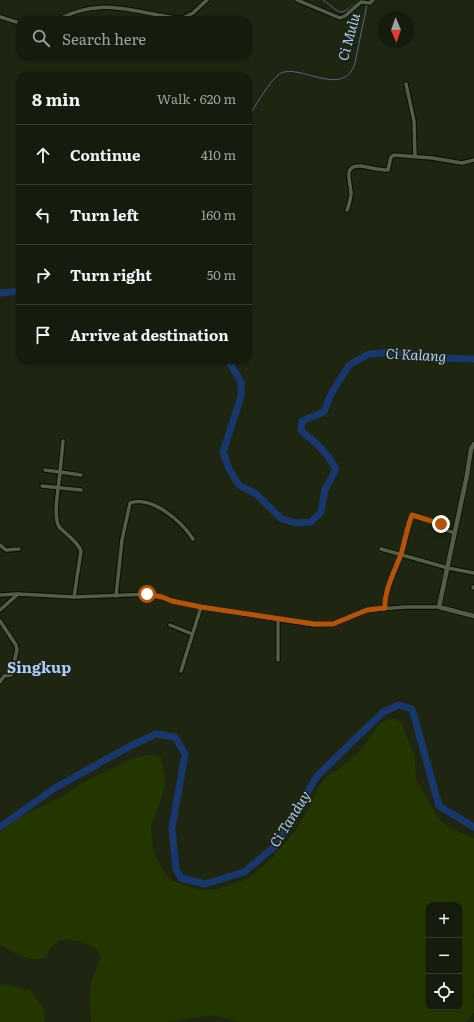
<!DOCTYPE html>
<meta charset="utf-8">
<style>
:root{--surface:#161c0d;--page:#23291b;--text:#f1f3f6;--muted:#9ea19d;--line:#353a2e}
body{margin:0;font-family:Literata,serif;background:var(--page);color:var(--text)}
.controls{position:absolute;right:12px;bottom:12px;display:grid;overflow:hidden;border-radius:8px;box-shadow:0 1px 3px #0004}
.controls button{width:36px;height:36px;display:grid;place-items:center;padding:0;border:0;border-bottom:1px solid var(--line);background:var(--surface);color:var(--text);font:20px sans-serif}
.compass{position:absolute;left:378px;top:12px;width:36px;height:36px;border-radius:50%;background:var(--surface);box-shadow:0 1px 3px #0004;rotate:178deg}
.stop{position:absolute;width:12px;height:12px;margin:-9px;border:3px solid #b45309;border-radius:50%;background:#fff}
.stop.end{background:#b45309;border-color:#fff;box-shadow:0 1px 4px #0008}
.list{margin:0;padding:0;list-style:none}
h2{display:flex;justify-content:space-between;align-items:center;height:52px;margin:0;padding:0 16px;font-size:17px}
h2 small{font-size:13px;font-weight:400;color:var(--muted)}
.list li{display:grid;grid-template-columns:26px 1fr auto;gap:12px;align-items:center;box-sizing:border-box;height:60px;padding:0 16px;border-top:1px solid var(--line)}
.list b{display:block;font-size:15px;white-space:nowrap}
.list em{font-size:13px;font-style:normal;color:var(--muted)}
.icon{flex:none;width:22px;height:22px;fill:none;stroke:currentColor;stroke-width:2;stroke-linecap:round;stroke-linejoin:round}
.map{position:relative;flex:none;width:474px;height:1022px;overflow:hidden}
.search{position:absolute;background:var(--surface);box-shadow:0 1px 3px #0004;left:16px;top:16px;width:236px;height:44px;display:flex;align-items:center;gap:10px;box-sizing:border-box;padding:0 14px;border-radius:12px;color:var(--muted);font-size:15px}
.panel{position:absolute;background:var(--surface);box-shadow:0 1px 3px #0004;left:16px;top:72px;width:236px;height:292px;border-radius:12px}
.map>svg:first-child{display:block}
.green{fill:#243600;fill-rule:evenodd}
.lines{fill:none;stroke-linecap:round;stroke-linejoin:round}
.stream{stroke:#526a8b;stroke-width:1}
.river{stroke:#18376d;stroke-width:7}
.street-casing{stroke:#080f00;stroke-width:5.5}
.secondary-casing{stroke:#080f00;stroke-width:6}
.street{stroke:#545e47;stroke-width:3.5}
.secondary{stroke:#545e47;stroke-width:4.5}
.route{stroke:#b45309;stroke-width:5}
.labels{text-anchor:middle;stroke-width:3.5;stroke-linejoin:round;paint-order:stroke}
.water-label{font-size:14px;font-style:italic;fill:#accafc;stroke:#1e2611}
.quarter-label{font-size:15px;font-weight:bold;fill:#accbff;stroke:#1e2611}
</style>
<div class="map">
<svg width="474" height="1022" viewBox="0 0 474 1022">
<rect width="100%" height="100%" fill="#1e2611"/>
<!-- green -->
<g class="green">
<path d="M394 719 401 722 415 757 416 780 439 819 450 828 474 838V991L473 994 474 1012 466 1022H240L212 1015 167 1022H91C90 1008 88 993 92 979 94 973 98 968 99 962 104 947 83 942 72 940 56 937 52 946 45 958 29 963 14 952 0 945V833C19 813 43 808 66 794 72 790 78 786 84 782 93 777 103 774 112 769 127 761 144 751 161 757L164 771 165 786 156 814 153 821 151 828 153 849 159 863 166 875 172 880 186 886 201 890 217 889 247 879 271 859 295 831 307 812 317 790 326 777 339 769 358 753 380 723 387 720ZM429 905H459V1007H429Z"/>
<polygon points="0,984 30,990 44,1009 45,1022 0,1022"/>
</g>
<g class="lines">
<!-- stream -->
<g class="stream">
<path d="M323 0C344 15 338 17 360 0"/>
<path d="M248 118C254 108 271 78 281 73 301 64 344 99 355 63L367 4"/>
</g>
<!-- river -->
<g class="river">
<polyline points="0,293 20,291"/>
<path d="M228 360 241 382V397L223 452 229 469 239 485 256 494 282 519 296 523 311 522 321 512 325 490 336 469C331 460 325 452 318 445 312 439 306 436 301 430L302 421 324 412 331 394 349 365 369 354 393 352 440 358 474 359"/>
<polyline points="0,827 55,788 130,746 156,734 175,737 185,754 172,828 176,869 181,878 205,884 244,872 274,847 317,776 383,712 399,705 412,709 439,806 474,827"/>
</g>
<defs>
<g id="street">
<polyline points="297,0 340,18 345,16 361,2 370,3 373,0"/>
<polyline points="0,17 20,23"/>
<path d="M57 20C94 0 119 8 159 15 167 16 175 19 183 18L193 13 207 0"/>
<polyline points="406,84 414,121 415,156"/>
<path d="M347 210C349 206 350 200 351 195 352 185 341 165 360 166 370 167 378 170 388 170L391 157 394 155 432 158 462 163 474 160"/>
<polyline points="45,470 60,472 63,441"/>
<polyline points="42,486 81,490"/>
<polyline points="0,545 6,550 19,549"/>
<polyline points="381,549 448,568 474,573"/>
<polyline points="473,587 474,588"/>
<polyline points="0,595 17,594"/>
<path d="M116 596 122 540 130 503C152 495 182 522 193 539"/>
<path d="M74 597 81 551C78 542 67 535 60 528 52 519 59 485 60 472L81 475"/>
<polyline points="385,608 386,594 401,554 412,515 439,523 443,525 445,530 455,533"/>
<polyline points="0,610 18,594 74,597 152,594 173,601 201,607 314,625 333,624 367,610 405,607 439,607"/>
<polyline points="0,621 16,645 17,650 11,675 4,676 0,682"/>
<polyline points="170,625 192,634"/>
<polyline points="278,660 278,619"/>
<polyline points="181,671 201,607"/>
</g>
<polyline id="secondary" points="474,444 471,449 467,475 439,607 474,616"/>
</defs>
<!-- street casing -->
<use href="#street" class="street-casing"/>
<!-- secondary casing -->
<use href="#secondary" class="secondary-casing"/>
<!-- street -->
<use href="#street" class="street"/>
<!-- secondary -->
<use href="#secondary" class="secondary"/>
</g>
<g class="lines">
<!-- route -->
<path class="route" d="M147 594 162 597 172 601 201 607 314 624H333L367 610 385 608C384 590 395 571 401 554 405 541 407 528 412 515L441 524"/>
</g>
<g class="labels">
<!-- water labels -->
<g class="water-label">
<text transform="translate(349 37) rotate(-75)" y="5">Ci Mulu</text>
<text transform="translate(416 355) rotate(3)" y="5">Ci Kalang</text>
<text transform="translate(290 819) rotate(-58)" y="5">Ci Tanduy</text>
</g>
<!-- quarter labels -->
<g class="quarter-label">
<text x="39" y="673">Singkup</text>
</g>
</g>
</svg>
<div class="controls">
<button>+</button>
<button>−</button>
<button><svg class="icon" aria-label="locate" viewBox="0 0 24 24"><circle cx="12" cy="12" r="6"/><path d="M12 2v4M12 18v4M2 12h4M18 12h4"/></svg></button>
</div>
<svg class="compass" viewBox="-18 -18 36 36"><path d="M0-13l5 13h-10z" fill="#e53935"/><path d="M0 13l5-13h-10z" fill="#9ea19d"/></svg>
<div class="stop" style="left:147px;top:594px"></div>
<div class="stop end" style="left:441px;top:524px"></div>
<div class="search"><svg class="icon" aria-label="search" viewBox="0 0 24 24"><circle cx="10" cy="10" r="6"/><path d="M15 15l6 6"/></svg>Search here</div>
<section class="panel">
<h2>8 min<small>Walk · 620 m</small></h2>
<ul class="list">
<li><svg class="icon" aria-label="ahead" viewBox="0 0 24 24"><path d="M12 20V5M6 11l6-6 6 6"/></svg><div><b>Continue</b></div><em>410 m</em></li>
<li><svg class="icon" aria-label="left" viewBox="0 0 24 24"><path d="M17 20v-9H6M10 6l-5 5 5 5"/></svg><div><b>Turn left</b></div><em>160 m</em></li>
<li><svg class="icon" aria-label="right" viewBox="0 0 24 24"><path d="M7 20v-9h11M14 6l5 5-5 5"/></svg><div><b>Turn right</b></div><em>50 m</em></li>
<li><svg class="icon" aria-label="arrive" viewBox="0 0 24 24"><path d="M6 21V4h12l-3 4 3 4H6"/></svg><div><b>Arrive at destination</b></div></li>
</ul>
</section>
</div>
